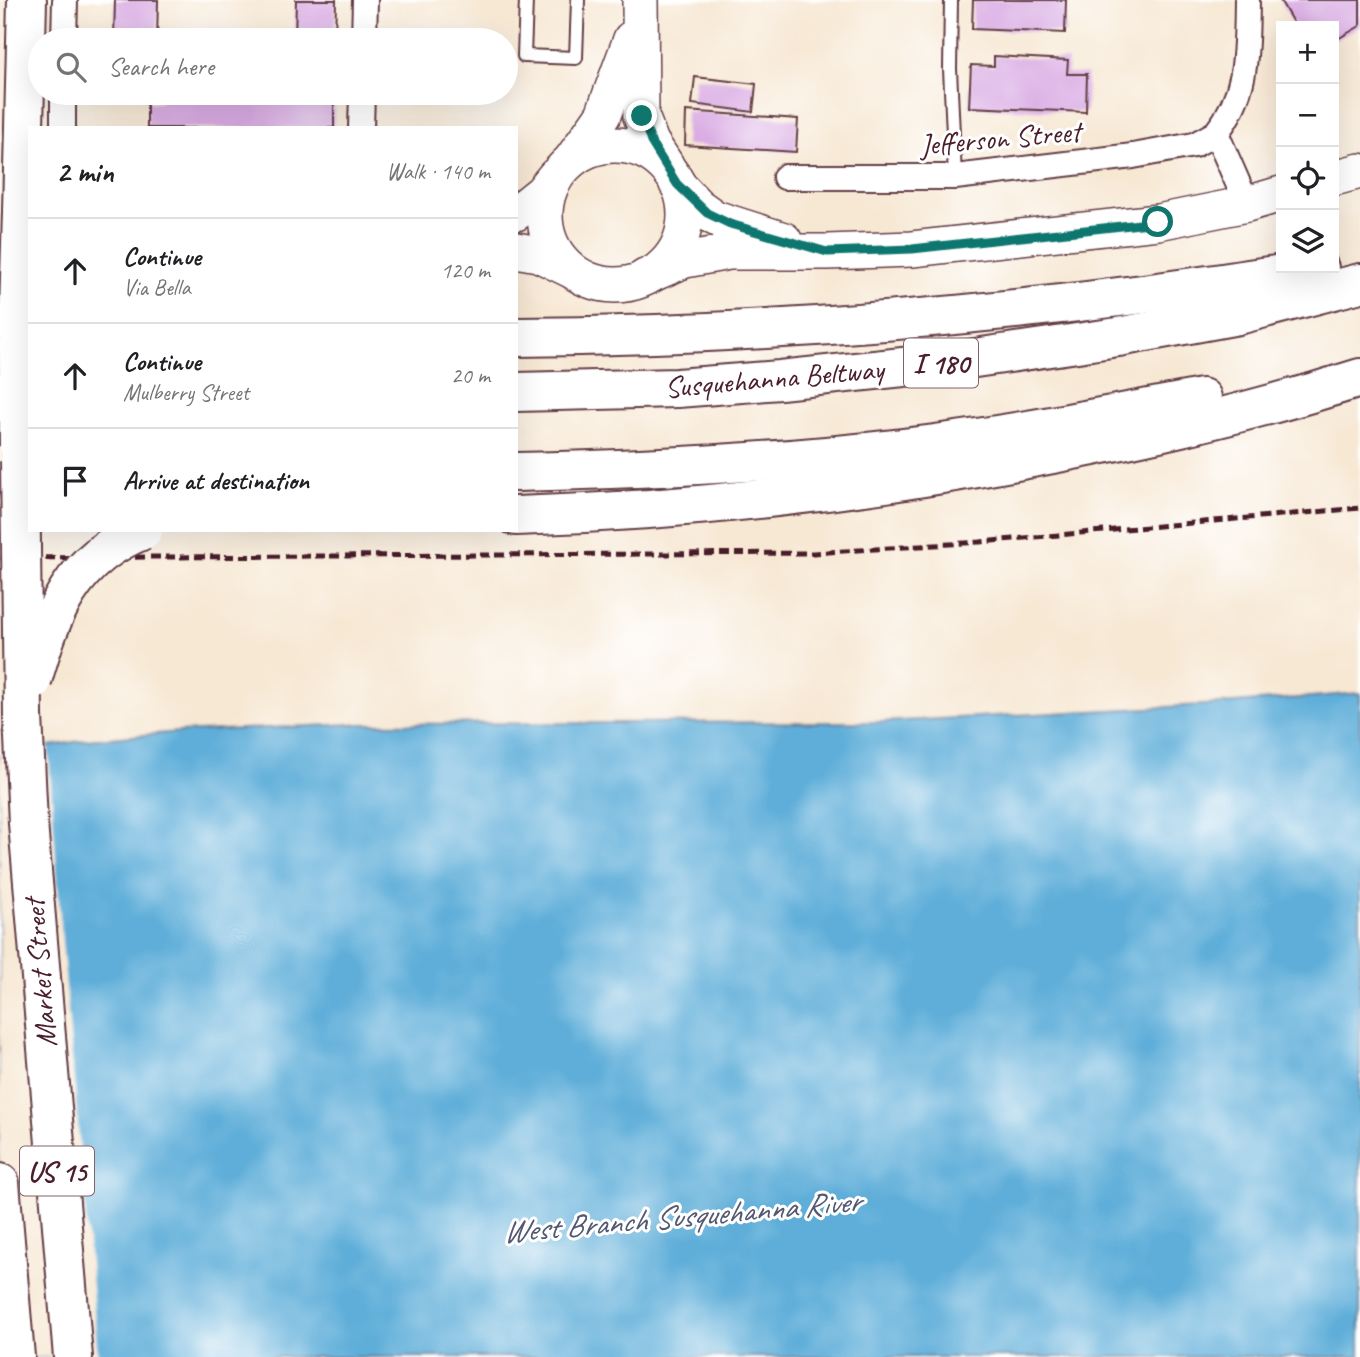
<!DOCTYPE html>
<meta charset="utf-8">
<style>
:root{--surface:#fff;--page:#f6f6f6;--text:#202124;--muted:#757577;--line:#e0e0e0}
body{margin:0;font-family:Caveat,sans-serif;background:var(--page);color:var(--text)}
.controls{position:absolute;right:21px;top:21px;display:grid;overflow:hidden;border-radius:0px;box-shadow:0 7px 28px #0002}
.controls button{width:63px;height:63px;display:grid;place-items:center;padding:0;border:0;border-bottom:2px solid var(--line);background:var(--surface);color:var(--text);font:35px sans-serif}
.stop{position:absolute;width:21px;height:21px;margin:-16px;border:5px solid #0f766e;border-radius:50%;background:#fff}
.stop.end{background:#0f766e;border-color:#fff;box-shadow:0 2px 7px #0008}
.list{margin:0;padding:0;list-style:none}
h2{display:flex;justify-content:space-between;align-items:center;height:91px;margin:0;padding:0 28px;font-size:30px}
h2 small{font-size:23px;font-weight:400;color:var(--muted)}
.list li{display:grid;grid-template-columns:46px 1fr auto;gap:21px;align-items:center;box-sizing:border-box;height:105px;padding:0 28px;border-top:2px solid var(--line)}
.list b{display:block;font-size:26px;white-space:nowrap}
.list p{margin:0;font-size:23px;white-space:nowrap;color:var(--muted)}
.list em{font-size:23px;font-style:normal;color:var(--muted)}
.icon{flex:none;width:38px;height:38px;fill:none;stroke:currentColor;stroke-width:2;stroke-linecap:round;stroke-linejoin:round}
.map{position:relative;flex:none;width:1360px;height:1357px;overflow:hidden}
.search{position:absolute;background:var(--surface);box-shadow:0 7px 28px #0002;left:28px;top:28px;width:490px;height:77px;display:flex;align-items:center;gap:18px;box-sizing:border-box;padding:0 24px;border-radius:38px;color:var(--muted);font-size:26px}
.panel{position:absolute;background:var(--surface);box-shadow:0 7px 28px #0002;left:28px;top:126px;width:490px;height:406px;border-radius:0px}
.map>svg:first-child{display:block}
.water{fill:#5faed9;stroke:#546682;stroke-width:2}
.pier{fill:#f7e8d4}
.building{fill:#d9abe3}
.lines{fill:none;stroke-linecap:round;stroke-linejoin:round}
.lane-casing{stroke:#643d44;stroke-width:16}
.street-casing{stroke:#643d44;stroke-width:28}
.secondary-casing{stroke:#643d44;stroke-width:38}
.primary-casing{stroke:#643d44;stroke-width:42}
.highway-casing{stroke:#643d44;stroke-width:42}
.lane{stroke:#fff;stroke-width:12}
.street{stroke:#fff;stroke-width:24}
.secondary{stroke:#fff;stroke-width:35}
.primary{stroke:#fff;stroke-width:38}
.highway{stroke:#fff;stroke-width:38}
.rail{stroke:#4a1f2b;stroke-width:5;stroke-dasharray:10 5;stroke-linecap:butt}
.primary-bridge-casing{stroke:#643d44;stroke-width:42;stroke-linecap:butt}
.highway-bridge-casing{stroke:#643d44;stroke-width:42;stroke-linecap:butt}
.primary-bridge{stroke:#fff;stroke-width:38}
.highway-bridge{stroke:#fff;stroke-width:38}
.route{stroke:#0f766e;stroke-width:9}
.labels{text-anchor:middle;stroke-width:6;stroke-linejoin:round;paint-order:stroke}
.shield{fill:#fff;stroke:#80626b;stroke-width:2}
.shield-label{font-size:28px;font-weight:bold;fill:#4a1f2b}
.street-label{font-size:30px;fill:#4a1f2b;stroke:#fff}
.water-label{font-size:32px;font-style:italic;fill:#525871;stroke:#fff}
</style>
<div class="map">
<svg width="1360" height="1357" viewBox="0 0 1360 1357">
<rect width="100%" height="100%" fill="#fff"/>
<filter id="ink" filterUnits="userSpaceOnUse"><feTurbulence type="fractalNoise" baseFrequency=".0143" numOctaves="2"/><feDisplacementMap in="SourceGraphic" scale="14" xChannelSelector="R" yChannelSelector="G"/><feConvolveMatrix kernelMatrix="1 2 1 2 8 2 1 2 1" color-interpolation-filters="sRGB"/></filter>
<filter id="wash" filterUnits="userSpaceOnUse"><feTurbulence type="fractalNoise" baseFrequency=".00686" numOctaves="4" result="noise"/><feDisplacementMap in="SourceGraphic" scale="28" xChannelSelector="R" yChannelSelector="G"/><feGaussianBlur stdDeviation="1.57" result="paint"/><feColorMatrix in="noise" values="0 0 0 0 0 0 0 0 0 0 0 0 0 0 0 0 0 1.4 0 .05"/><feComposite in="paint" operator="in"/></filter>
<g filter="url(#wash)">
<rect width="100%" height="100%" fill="#f7e8d4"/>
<!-- water -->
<polygon class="water" points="1360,693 1360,1357 0,1357 0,754 86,740 179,732 353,724 882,722 1222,704"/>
<!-- pier -->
<polygon class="pier" points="48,742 61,929 98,1357 0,1357 0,750"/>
<g id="blocks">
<!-- building -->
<g class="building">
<polygon points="115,0 158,0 157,40 114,40"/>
<polygon points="296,0 336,0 335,40 295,40"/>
<polygon points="973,0 1066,0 1065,33 972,29"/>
<polygon points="1280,0 1360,0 1360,26 1334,41 1334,26 1295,26"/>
<polygon points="994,56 1068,60 1067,74 1087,74 1086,112 969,107 971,65 994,66"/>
<polygon points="695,77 756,84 753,112 692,104"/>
<polygon points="160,93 334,93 334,128 147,128 147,102 160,102"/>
<polygon points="686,111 798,119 796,152 685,145"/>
</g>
</g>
</g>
<g filter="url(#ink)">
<use href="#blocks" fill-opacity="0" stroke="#643d44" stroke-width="2"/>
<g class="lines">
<defs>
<g id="lane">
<polyline points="526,0 524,56 576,58 578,0"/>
<polyline points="951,0 950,69 955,177"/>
</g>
<g id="street">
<polyline points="64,40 65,0"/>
<polyline points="364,40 365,0"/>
<polyline points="63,128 63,93"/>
<polyline points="361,128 362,93"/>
<polyline points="785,177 955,177 1133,156 1194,145 1216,133"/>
<path d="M1247 204 1216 133C1249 92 1246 50 1247 0"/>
</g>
<g id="secondary">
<polyline points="640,0 641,116 651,142 666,165"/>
<circle cx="615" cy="215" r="70"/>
<polyline points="572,159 603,115 631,39"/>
<polyline points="1334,178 1360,171"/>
<polyline points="677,184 698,206 715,218 784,240"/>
<polyline points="516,213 542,192 555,176"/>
<polyline points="516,250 538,254 571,270"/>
<polyline points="645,277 685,260 729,252 827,252 912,249 1158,222 1247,204 1281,194"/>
</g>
<polyline id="primary" points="22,212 27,0"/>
<g id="highway">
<path d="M516 337C785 335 1054 312 1319 268"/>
<polyline points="516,392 677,388 780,380 941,363 1118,337 1238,315 1360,283"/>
<path d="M516 472C656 469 796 462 935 444 1025 432 1113 415 1202 398"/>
<path d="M516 516C684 511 851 492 1016 461 1135 439 1244 415 1360 378"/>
<polyline points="23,716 28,823 73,1357"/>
<polyline points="0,1183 15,1357"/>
</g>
</defs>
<!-- lane casing -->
<use href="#lane" class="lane-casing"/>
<!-- street casing -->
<use href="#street" class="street-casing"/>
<!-- secondary casing -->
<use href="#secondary" class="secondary-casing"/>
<!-- primary casing -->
<use href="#primary" class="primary-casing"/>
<!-- highway casing -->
<use href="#highway" class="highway-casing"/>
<!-- lane -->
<use href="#lane" class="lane"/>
<!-- street -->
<use href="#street" class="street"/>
<!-- secondary -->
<use href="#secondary" class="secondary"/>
<!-- primary -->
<use href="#primary" class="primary"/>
<!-- highway -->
<use href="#highway" class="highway"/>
<!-- rail -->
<polyline class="rail" points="0,558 814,553 980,542 1360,508"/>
<defs>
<polyline id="primary-bridge" points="19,446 18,344 22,212"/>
<g id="highway-bridge">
<polyline points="0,402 19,382"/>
<polyline points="20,461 23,716"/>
<path d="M32 681C51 613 72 558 143 530"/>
</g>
</defs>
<!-- primary-bridge casing -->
<use href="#primary-bridge" class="primary-bridge-casing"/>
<!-- highway-bridge casing -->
<use href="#highway-bridge" class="highway-bridge-casing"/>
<!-- primary-bridge -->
<use href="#primary-bridge" class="primary-bridge"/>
<!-- highway-bridge -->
<use href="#highway-bridge" class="highway-bridge"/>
</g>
</g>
<g class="lines" filter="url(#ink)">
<!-- route -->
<polyline class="route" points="642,116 651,142 677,184 707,213 730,224 827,252 912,249 1158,222"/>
</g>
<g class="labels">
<!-- shield labels -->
<g class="shield">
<rect x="904" y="338.5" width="74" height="49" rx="5"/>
<rect x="20" y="1146.5" width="74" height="49" rx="5"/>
</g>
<g class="shield-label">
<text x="941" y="373">I 180</text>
<text x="57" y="1181">US 15</text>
</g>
<!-- street labels -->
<g class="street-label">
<text transform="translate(1000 138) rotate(-5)" y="10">Jefferson Street</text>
<text transform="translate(774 378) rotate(-5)" y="10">Susquehanna Beltway</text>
<text transform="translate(40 973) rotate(-95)" y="10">Market Street</text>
</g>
<!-- water labels -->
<g class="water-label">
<text transform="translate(681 1216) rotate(-5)" y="11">West Branch Susquehanna River</text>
</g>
</g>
</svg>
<div class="controls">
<button>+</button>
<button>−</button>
<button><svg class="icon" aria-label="locate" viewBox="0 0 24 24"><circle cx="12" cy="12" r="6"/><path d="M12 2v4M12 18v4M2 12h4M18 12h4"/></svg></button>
<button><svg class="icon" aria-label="layers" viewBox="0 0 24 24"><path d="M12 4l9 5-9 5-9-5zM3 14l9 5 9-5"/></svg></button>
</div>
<div class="stop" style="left:1158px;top:222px"></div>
<div class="stop end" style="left:642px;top:116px"></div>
<div class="search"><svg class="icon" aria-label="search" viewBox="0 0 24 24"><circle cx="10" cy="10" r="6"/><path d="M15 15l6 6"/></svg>Search here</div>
<section class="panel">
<h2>2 min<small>Walk · 140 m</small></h2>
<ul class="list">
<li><svg class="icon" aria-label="ahead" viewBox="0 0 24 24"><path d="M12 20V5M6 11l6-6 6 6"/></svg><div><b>Continue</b><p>Via Bella</p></div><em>120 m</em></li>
<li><svg class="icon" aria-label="ahead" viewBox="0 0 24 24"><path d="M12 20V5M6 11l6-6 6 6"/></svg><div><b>Continue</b><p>Mulberry Street</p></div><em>20 m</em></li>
<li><svg class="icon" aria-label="arrive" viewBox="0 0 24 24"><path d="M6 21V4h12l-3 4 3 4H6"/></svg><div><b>Arrive at destination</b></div></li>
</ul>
</section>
</div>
